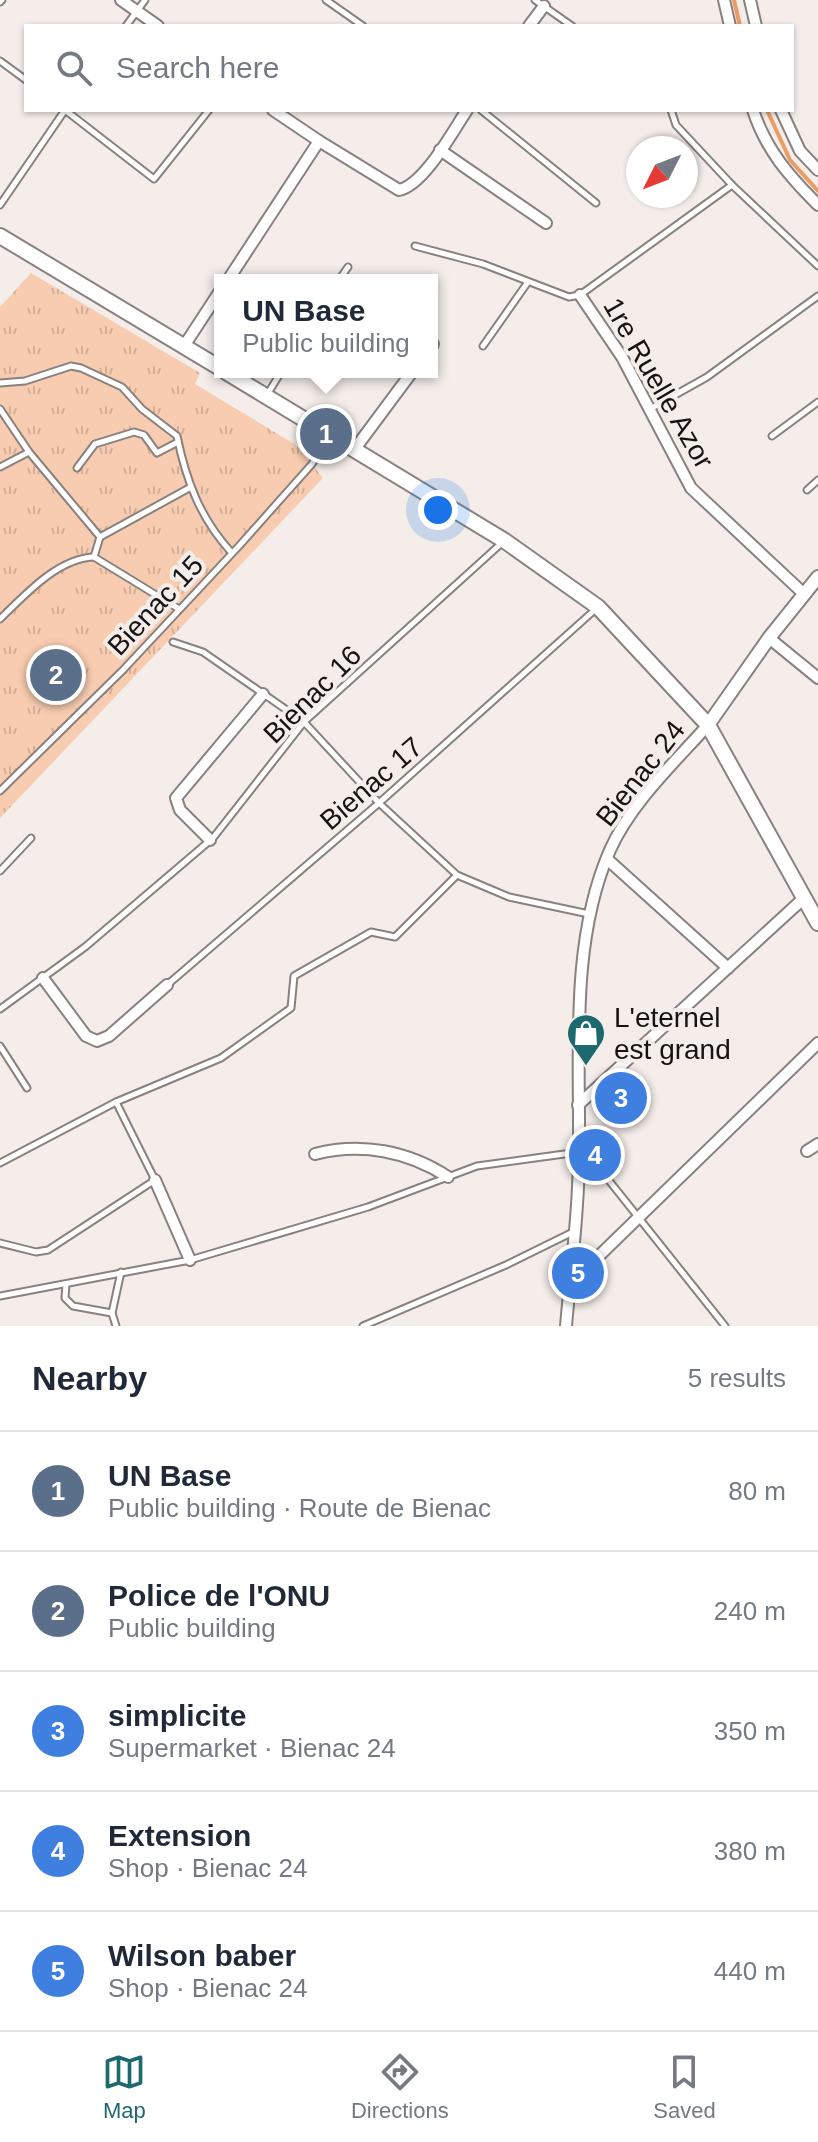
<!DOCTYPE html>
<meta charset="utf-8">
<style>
:root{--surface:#fff;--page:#f6f6f7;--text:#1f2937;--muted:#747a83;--line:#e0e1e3;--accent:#1d6970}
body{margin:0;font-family:Helvetica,sans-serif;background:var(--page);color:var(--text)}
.compass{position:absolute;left:626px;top:136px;width:72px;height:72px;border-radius:50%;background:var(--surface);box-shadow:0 2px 6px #0004;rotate:228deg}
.you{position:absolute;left:438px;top:510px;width:28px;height:28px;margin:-20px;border:6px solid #fff;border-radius:50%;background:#1a73e8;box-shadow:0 0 0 12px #1a73e833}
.badge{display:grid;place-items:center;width:52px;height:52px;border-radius:50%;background:var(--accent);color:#fff;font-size:26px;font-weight:700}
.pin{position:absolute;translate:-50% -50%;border:4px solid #fff;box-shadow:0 2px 8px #0006}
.popup{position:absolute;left:214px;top:274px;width:224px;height:104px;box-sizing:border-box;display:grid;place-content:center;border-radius:0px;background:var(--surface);filter:drop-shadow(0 2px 6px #0005);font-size:26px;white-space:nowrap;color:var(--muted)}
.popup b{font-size:30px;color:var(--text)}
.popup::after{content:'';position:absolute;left:50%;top:100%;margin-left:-16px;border:16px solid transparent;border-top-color:var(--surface)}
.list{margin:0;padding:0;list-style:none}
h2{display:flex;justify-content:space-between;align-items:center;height:104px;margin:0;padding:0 32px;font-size:34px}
h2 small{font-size:26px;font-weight:400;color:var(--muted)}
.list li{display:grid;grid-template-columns:52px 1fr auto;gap:24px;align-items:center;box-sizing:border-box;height:120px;padding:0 32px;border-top:2px solid var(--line)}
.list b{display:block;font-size:30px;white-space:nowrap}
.list p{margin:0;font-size:26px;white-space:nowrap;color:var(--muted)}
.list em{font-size:26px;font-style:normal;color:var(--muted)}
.icon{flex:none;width:44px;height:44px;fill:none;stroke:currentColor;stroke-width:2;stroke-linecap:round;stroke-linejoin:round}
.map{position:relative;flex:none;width:818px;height:1326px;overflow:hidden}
.search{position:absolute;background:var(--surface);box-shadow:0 2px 6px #0004;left:24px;right:24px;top:24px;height:88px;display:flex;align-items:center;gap:20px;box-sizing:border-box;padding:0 28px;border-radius:0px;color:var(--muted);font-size:30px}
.sheet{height:704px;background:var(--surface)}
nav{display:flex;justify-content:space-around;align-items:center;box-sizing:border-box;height:112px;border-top:2px solid var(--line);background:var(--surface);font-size:22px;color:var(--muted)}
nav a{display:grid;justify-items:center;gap:4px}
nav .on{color:var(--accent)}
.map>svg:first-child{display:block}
.grass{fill:url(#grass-tufts)}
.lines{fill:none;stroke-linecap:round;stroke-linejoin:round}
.stream{stroke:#eb9b64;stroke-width:4}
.service-casing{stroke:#88817e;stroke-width:9}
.minor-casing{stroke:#88817e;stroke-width:14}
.tertiary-casing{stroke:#88817e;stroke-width:16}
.secondary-casing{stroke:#88817e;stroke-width:18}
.service{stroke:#fff;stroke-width:5}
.minor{stroke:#fff;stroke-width:10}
.tertiary{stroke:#fff;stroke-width:12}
.secondary{stroke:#fff;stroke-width:14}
.labels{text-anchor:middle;stroke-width:8;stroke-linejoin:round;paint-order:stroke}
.street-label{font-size:28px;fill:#161312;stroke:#f4ede9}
.poi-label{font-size:28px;fill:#161312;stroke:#f4ede9;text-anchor:start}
</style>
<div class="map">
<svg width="818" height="1326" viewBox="0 0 818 1326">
<defs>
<pattern id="grass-tufts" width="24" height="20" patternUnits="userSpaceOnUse" patternTransform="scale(2)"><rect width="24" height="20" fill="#f8ccb0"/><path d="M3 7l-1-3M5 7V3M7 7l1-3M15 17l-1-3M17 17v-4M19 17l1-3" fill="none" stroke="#d4ae96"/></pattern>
</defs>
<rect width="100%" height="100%" fill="#f4ede9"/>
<!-- grass -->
<polygon class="grass" points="31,273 200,373 195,384 296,445 323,478 0,818 0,307"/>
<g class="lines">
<!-- stream -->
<g class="stream">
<polyline points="734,0 740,26"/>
<polyline points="767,110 790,160 818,191"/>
</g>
<defs>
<g id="service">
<polyline points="326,0 363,26"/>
<polyline points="535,0 572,26"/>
<polyline points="0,2 2,0"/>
<polyline points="126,26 145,0"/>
<polyline points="0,61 26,80"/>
<polyline points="65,110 154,179 209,110"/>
<polyline points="481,110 596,203"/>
<polyline points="671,110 676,125 732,185"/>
<polyline points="0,205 65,110"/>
<polyline points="415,246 483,264 569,297 580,295 732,185 818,266"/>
<polyline points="339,280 348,267"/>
<polyline points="483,346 528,282"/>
<path d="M0 383 25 381 71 366 81 368 122 387 142 409 177 436C186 480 200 518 231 552"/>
<polyline points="267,395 281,372"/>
<polyline points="0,409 29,452 100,537 94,557 179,609"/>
<polyline points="650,409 707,377 818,296"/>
<polyline points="772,436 818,402"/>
<polyline points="0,467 29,452"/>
<polyline points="77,468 95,444 134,432 144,435 157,453 178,442"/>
<polyline points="807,490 818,480"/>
<polyline points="100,537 191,487"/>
<path d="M0 619C25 595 57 559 93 557"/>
<polyline points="173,642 203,652 304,722 379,803 457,875 509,897 589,914"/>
<polyline points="0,791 123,670 239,546 312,464 327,436"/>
<polyline points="0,871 31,838"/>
<polyline points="167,985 379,803 598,607"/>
<polyline points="0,1009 85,947 213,838 304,722 504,541"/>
<polyline points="0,1046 27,1088"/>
<polyline points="0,1163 116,1102 221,1058 291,1008 294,976 371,932 395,937 457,875"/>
<polyline points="0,1243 36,1252 48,1250 155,1180 116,1102"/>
<polyline points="66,1284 65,1298 73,1306 112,1313"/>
<polyline points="0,1296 190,1260 368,1207 477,1166 579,1152 595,1163 725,1326"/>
<polyline points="116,1326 112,1313 121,1272"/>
<polyline points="363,1326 506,1265 573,1232"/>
</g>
<g id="minor">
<polyline points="121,0 158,26"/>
<polyline points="724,0 730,26"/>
<polyline points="750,0 756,26"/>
<polyline points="529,26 544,6"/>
<polyline points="273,110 319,141"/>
<path d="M753 110C766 150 789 176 818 205"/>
<polyline points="781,110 800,151 818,170"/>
<polyline points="440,150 546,223"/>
<path d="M228 280 319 141 399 190C424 185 453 131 467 110"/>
<polyline points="580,295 622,357 691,488 803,593"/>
<polyline points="184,346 220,291"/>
<polyline points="432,346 433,344"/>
<polyline points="354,450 412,372"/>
<polyline points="769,638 818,678"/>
<polyline points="210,840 180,810 176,798 263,694"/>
<polyline points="607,859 728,968"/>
<polyline points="43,978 86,1036 97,1041 109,1036 167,985"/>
<polyline points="578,1105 804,898"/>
<polyline points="807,1151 818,1144"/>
<path d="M315 1154C361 1142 408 1151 448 1177"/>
<polyline points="155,1180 190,1260"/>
<polyline points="569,1285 818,1043"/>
<path d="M566 1326C571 1268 579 1208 579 1150 580 1052 570 941 610 850 631 803 674 763 708 725"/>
</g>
<polyline id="tertiary" points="708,725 769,638 818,577"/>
<g id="secondary">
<polyline points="0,236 220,368"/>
<polyline points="226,372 505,541 598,607 708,725 818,923"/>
</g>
</defs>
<!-- service casing -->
<use href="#service" class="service-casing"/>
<!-- minor casing -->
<use href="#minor" class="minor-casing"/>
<!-- tertiary casing -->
<use href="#tertiary" class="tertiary-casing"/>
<!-- secondary casing -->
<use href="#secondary" class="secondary-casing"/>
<!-- service -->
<use href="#service" class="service"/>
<!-- minor -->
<use href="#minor" class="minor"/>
<!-- tertiary -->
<use href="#tertiary" class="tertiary"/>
<!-- secondary -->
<use href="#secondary" class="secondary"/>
</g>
<!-- icons -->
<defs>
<symbol id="shop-pin" viewBox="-11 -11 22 30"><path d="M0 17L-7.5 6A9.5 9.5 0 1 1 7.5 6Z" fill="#1d6970" stroke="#f4ede9"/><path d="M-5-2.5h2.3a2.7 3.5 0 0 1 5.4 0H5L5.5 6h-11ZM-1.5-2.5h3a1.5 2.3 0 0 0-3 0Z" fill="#fff"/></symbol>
</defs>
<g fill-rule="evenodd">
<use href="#shop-pin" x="564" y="1011" width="44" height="60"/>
</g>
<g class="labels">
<!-- street labels -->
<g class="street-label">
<text transform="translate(659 383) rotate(60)" y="10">1re Ruelle Azor</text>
<text transform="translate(155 605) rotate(-47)" y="10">Bienac 15</text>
<text transform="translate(312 694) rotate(-45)" y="10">Bienac 16</text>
<text transform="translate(640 773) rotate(-52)" y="10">Bienac 24</text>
<text transform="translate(371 783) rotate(-41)" y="10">Bienac 17</text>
</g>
<!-- poi labels -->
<g class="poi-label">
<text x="614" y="1027">L'eternel<tspan x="614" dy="32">est grand</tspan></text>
</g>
</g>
</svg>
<svg class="compass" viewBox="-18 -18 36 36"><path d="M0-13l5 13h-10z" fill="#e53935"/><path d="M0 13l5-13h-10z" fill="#747a83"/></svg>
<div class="you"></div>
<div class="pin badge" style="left:326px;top:434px;background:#5c6f8a">1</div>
<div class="popup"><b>UN Base</b>Public building</div>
<div class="pin badge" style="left:56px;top:675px;background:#5c6f8a">2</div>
<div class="pin badge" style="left:621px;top:1098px;background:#3f7fe0">3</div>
<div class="pin badge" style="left:595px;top:1155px;background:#3f7fe0">4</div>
<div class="pin badge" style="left:578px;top:1273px;background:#3f7fe0">5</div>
<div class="search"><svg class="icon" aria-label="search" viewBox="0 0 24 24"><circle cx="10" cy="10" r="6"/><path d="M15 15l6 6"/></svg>Search here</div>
</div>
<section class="sheet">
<h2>Nearby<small>5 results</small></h2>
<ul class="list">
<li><span class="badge" style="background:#5c6f8a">1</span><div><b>UN Base</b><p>Public building · Route de Bienac</p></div><em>80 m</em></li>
<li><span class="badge" style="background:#5c6f8a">2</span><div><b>Police de l'ONU</b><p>Public building</p></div><em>240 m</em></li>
<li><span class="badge" style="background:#3f7fe0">3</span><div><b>simplicite</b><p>Supermarket · Bienac 24</p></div><em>350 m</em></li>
<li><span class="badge" style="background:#3f7fe0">4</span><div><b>Extension</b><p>Shop · Bienac 24</p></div><em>380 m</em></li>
<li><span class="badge" style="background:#3f7fe0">5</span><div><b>Wilson baber</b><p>Shop · Bienac 24</p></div><em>440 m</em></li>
</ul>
</section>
<nav>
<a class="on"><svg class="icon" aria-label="map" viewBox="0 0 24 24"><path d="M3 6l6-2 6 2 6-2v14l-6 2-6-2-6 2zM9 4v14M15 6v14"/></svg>Map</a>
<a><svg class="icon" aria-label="directions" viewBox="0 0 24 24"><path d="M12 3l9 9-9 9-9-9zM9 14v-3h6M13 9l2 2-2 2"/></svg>Directions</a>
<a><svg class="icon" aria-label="saved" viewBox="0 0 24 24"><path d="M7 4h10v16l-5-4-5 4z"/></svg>Saved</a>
</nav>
